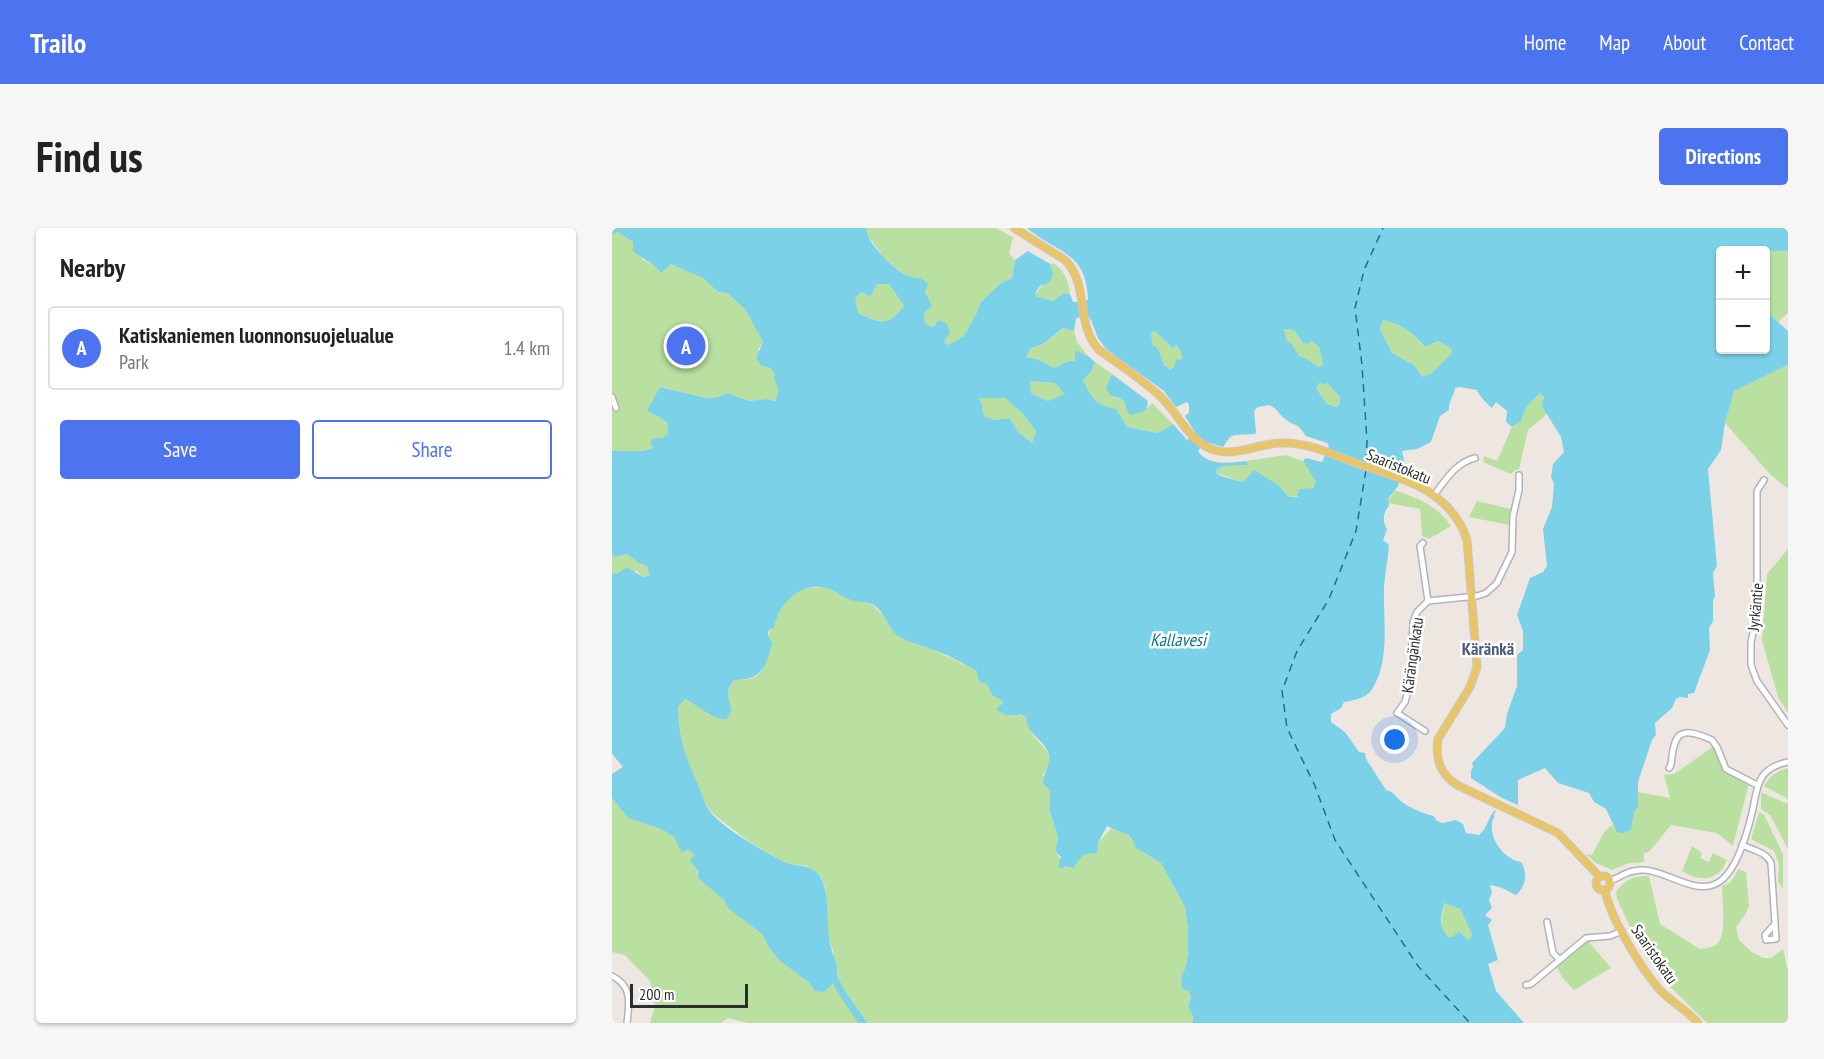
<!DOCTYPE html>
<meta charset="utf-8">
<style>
:root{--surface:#fff;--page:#f6f6f6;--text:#222;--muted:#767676;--line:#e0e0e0;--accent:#4c73f0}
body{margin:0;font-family:"PT Sans Narrow",sans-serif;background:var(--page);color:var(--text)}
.controls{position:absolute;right:18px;top:18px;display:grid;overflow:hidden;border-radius:6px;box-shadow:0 2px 4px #0004}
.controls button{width:54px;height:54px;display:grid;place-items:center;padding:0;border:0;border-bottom:2px solid var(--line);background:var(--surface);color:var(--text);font:30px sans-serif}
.scale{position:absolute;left:18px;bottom:15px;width:118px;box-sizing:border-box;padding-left:6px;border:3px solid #2d2d2d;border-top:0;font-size:16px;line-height:21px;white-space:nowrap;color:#2d2d2d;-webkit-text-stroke:4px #fff;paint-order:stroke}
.you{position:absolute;left:783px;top:512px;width:21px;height:21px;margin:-15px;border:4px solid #fff;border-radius:50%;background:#1a73e8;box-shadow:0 0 0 9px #1a73e833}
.badge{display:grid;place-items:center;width:39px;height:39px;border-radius:50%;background:var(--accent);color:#fff;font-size:20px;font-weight:700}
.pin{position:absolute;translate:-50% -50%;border:3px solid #fff;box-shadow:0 2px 6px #0006}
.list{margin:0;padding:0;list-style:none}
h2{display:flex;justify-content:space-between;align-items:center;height:78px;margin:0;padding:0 24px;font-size:26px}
h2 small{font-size:20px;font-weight:400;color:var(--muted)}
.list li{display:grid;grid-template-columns:39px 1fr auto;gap:18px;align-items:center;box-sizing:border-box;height:84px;margin:0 12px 12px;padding:0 12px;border:2px solid var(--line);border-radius:6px}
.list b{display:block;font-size:22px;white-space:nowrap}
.list p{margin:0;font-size:20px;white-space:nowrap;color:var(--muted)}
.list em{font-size:20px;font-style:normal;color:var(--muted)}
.actions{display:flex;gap:12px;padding:18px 24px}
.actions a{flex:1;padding:14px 0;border:2px solid var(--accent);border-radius:6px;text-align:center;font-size:21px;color:var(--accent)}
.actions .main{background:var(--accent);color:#fff}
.map{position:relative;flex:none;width:1176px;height:795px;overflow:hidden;border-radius:6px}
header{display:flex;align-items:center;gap:36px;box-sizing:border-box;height:84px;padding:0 30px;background:var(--accent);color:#fff}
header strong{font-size:28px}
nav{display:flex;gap:33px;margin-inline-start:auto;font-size:21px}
.intro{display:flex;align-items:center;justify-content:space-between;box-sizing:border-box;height:144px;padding:0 36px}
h1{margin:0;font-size:42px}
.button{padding:15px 27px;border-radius:6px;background:var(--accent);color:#fff;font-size:21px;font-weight:700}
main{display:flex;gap:36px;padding:0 36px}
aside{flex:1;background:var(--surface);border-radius:6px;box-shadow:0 2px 4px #0004}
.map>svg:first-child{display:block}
.green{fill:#bae0a1}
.water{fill:#7bd1e8;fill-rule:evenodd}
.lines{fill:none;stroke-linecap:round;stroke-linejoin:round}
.stream{stroke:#7bd1e8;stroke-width:1.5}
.river{stroke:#7bd1e8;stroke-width:7}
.ferry{stroke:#167298;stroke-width:1.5;stroke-dasharray:8 6;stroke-linecap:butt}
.minor-casing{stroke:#b1b3bc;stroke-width:8}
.major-casing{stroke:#c8c8c8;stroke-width:9}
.minor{stroke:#fff;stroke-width:5}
.major{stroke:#e9c56a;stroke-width:7}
.labels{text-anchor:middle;stroke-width:5;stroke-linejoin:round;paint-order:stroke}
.street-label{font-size:16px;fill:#2d2d2d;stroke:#fff}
.water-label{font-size:18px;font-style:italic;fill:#167298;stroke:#fff}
.neighbourhood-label{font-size:18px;font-weight:bold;fill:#4f5a7c;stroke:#fff}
</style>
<header>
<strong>Trailo</strong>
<nav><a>Home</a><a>Map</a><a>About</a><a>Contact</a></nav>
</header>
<div class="intro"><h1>Find us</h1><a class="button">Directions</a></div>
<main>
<aside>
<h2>Nearby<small></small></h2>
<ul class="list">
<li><span class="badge">A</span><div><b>Katiskaniemen luonnonsuojelualue</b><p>Park</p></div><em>1.4 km</em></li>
</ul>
<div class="actions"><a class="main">Save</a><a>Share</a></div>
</aside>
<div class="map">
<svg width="1176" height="795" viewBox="0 0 1176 795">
<rect width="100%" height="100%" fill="#eee7e1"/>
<!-- green -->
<g class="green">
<polygon points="254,0 384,0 401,9 397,26 403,32 400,50 389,55 368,75 365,84 352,108 336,117 332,114 322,99 313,96 312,85 296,49 272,30 254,5"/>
<polygon points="6,4 21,14 31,32 44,38 48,45 59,36 91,50 106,64 115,65 133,81 151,114 146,122 163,146 162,151 166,161 165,173 155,171 137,173 115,165 106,169 94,170 48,159 49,190 56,197 56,206 41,220 31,223 0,223 0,7"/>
<polygon points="1156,22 1176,23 1176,85 1166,94 1154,83 1154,50 1158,43 1154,35 1154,23"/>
<path d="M441 35C452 41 457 54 458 66L452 65 441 73 424 68 423 66 441 45 438 36Z"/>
<path d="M265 56H277L292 78C275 100 269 95 246 85L243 70 250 64Z"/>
<path d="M771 92C790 96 800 104 812 119L826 113 839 120 840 125 820 145 811 149 802 137 780 125 768 101Z"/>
<path d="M453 100 462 103 465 114 476 128 471 125 463 133H456L442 140 425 131 414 129 419 120C438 116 437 109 453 100Z"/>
<path d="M672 101 682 102 691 115 695 116 700 113 707 119 711 137 707 139C700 135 695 130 687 128L680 116 675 113Z"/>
<path d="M543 103 560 120 563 117 569 124 570 132 559 142C547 135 541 119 539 106Z"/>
<path d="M483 134 500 146 497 154 499 168 535 181 540 175 561 196 546 205 515 199 504 182C484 177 480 171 471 152L480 143Z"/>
<polygon points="1176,137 1176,261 1158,246 1113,195 1122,162"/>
<polygon points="417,153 443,155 454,166 436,173 419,165"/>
<polygon points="708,153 715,155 728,169 728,176 725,179 715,176 704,160"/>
<polygon points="926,165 928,165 932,171 930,176 936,185 916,202 907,241 903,242 899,246 871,234 872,228 885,233 900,199 903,198 917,173 925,169"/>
<polygon points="365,170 393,170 411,186 424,203 420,215 406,204 398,190 383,192 372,188 369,173"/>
<path d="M674 227 691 233 705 254C699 264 688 269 677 269L666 257 631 254 604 245 605 241 612 238 635 237 634 233Z"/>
<path d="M782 262C804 269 826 278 839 298L817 311 810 308 808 281 776 275V271L780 268Z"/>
<polygon points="865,273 899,281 897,297 857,289"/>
<polygon points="1176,321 1176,485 1166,469 1150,412 1155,346"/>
<polygon points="0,326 5,329 15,326 27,335 35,338 39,347 31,349 25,343 0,346"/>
<path d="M213 359 238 371 261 377 272 388 281 403 302 416 320 421 365 443 378 460 380 467 389 472 391 475 388 478 398 489 409 486C418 492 417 503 423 510 435 523 444 528 431 547L438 563V584L446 609 443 623 453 638 476 625 499 601 511 602 532 625 549 635 573 679 576 701V725L574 738 569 749 571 760 577 764 579 769 576 778 581 789 580 795H136L116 790 109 795H38L43 777 38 753 13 727 0 724V570L16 590 49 601 62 609 69 620 76 621 83 627 86 650 112 672 117 681 150 706 158 721 167 732 197 755 203 763 222 725 217 713 213 659 209 649 195 638 173 635 136 613 100 585 88 567 71 521 66 501V479L73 471 86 477 97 487 120 481C115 469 114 462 122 452 131 452 142 452 148 445 153 439 153 426 154 418 157 402 170 371 185 363 193 359 204 360 213 359Z"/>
<polygon points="1102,518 1111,541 1137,555 1121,618 1105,605 1059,597 1037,624 1032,625 1032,634 1017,635 1000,642 984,635 974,626 980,627 992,604 1001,596 1002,600 1019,592 1022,583 1026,580 1026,564 1058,570 1052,547 1062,546"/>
<path d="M1176 540V571L1152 558C1158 548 1164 543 1176 540Z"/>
<polygon points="1149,564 1176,576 1176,621 1158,587 1149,581"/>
<polygon points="1147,584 1152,587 1171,626 1171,661 1166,654 1167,636 1162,623 1139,611"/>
<path d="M1080 618 1090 625 1088 630 1097 634 1101 625 1115 632C1107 654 1087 654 1070 643Z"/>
<path d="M1127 641 1134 644 1137 678 1133 687 1124 699 1127 712 1140 724 1151 730H1159L1171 721 1176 743V795H1095L1053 754 1027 718 1005 671 1004 664C1013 651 1022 648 1037 648L1048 696 1088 721C1094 720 1102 720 1106 715 1115 703 1110 673 1110 658L1118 655Z"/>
<polygon points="832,675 848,681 860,706 857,713 836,709 829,701"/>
<polygon points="976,713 999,740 962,762 950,749 944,738"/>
</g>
<!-- water -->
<g class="water">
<path d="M0 0H254C255 16 281 40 294 47 303 52 305 47 316 55L313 64 320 78 312 85 313 96 322 99 326 92 334 95 338 104 332 114 336 117 352 108 365 84 368 75 389 55 400 50 403 32 416 23 438 36 441 45 438 54 428 58 423 65 424 68 441 73 452 65 458 66 461 74H473L476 71C474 23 446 26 415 0H1176V23L1108 22V122H1154V83L1176 103V137L1122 163 1113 195 1109 222 1096 241 1105 338 1101 345 1103 369 1101 372V393L1097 400 1098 422 1082 465 1076 466V470L1068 469 1064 471 1060 480 1043 495 1044 507 1040 512 1026 554V580L1022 583 1019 602 1010 605 1005 604 994 581 982 574 977 565 946 555 933 540 906 552V577L890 570 859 550V543L861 539 860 535 893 500 895 486 905 458V427L911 422V403L905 387 918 350 931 344 935 338 931 301 940 279 942 256 939 249 941 236 952 224 949 209 931 180 930 175 932 170 928 165C920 173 912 179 909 193L900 199 894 194 895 183 884 174 880 180C875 176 867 168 865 162L848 159 843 160C842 168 836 175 837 182L828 188 819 214 805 221 790 223 793 237 786 258 776 271 777 278C771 284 770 294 775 301L771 312 777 317C776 331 773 345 772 359 771 392 779 436 758 464 753 470 740 473 732 474L729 480 719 486V494L733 504 747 524 753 525 754 531 774 562C783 564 783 569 790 574 796 579 815 587 822 588L824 592 830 595 844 592 851 596 854 605 867 607 872 602 880 585 883 588C872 604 890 631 909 634 916 645 914 658 904 667L888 659 878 657 880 665 877 672 880 680 874 686V688L880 692 876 697 886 732 876 736 884 763 912 795H580L581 789 576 778 579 769 577 764 570 760 569 749 574 738 576 725V701L573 679 549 635 524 620C518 601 508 606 495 598L486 615 485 625C472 625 468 628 462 640L453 638 450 641 446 638 449 629 443 623 446 609 438 584V563L431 555C431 545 439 537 437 527 433 511 416 509 414 490L409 486C398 489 393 488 384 481L391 475 389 472 380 467 375 456 367 454 365 443C350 435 335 426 319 421 308 417 298 415 288 409 276 402 274 385 262 377 256 374 246 374 239 372 230 369 223 362 214 360 189 353 165 377 162 400L157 402 156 407 160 416C154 440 149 452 122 452 114 462 115 469 120 481L115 491C99 492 88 478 73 471L66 479C66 507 73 529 85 554 90 566 92 577 101 587 120 606 147 620 170 633 181 639 194 635 204 644 218 655 215 693 217 710 218 724 228 735 224 750 222 755 216 760 212 764L203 763 197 755 167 732 158 721 150 706 117 681 112 672 86 650V643L78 632 83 627 76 621 70 625 62 609 49 601 16 590 0 570V546L11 539 0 526V346L6 345 15 339 31 349 38 347 35 338 27 335 15 326 4 329 0 326V223H31L41 220 38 214 42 210H50L56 206V196L49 190 35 183 48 159 94 170 106 169 115 165 137 173 155 171 164 173 166 161 162 151 163 146 158 140 150 138 144 130 151 114 133 81 115 65 106 64 91 50 59 36 49 45C42 35 30 31 21 23V14L6 4 0 7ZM265 56H277L292 78C275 100 268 95 246 85L243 70 250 64 258 69ZM476 88 479 92 486 110 494 121 552 163 564 179 575 174 577 177V185L573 188 583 204 575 212 561 196 546 205 515 199 504 181C484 177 480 171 471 152L480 143 483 134 476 128 465 123 463 125V133H456L442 140 425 131 414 129 419 120C437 116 438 108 452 100L462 103 464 90ZM771 92C790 96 800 104 813 119L826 113 839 120 840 125 820 145 811 149 802 137 780 125 768 101ZM672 101 682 102 691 115 695 116 700 113 707 119 711 137 707 139C700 135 695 130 687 128L680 116 675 113ZM543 103 560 120 564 117 569 124 570 132 564 131 563 137 559 142 552 137 546 121 541 117 539 106ZM418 153 443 155 453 166 436 173 419 165ZM708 154 711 157 715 155 728 169V176L725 179 715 176 704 160ZM366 170H393L411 186 424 203 420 215 406 204 398 190 383 192 372 188 369 173ZM657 177C665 180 665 184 672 190 682 199 685 193 694 208L715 215 717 218 710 234 694 230 691 233 704 254 701 260 687 261 685 269H677L666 257 642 242 631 254 609 248 604 245 605 241 612 238 636 237 634 233C618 235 595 238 586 223L594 214 611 219 618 209 623 207 643 206 644 204 642 183 646 179ZM832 675 848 681 860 706 857 713 847 703 841 709H836C826 697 829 690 832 675Z"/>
<polygon points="500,146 536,173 535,181 531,184 518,187 514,180 513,174 507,170 499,168 494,160"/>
</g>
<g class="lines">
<!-- stream -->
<polyline class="stream" points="881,586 883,583"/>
<!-- river -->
<polyline class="river" points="219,744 230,765 251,795"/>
<!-- ferry -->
<g class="ferry">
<polyline points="754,234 755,213 750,137 743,80 752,42 771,0"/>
<polyline points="754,242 744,303 717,371 685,423 670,463 675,500 703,558 723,612 806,738 858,795"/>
</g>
<defs>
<g id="minor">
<polyline points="0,169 4,180"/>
<polyline points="1152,252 1145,263 1145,387 1139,414 1139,437 1145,453 1176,497"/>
<path d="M822 267C834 252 843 235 863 230"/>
<polyline points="811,315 808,318 816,373"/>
<polyline points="813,503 785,485 793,474 799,451 801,394 805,384 816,373 865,368 874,365 885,355 900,324 901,288 907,262 907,247"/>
<path d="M1057 540 1059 537C1062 505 1067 497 1100 512L1105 519 1114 541 1145 557"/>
<path d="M1130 617C1141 622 1154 624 1159 635L1164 711 1154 712 1153 707 1163 696"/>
<path d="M998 653C1010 648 1019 641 1032 642 1057 643 1088 672 1111 651 1126 637 1134 609 1139 589 1146 562 1142 541 1176 534"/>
<polyline points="935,694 941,725 947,731"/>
<path d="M0 748C21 758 17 776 15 795"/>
<polyline points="914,757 919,756 974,710 998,708 1010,703"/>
</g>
<g id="major">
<path d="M402 0 453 32C478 57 463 97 487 122 508 137 531 152 549 169 565 184 575 209 595 219 620 232 644 215 670 215 697 214 724 228 749 237 773 245 799 252 820 266 837 278 849 293 855 312L865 439 858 459 826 511C823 531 828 547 847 558L946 605 988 649"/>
<circle cx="991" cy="655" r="7"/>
<path d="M993 662C998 690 1029 740 1047 761 1059 774 1075 782 1086 795"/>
</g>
</defs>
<!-- minor casing -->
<use href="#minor" class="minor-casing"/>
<!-- major casing -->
<use href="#major" class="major-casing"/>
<!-- minor -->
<use href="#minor" class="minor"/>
<!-- major -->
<use href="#major" class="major"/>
</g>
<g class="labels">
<!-- street labels -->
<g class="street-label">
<text transform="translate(787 238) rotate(22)" y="6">Saaristokatu</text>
<text transform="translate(1143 379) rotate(-85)" y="6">Jyrkäntie</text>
<text transform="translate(800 427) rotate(-82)" y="6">Kärängänkatu</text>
<text transform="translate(1043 726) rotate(55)" y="6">Saaristokatu</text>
</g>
<!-- water labels -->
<g class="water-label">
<text x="566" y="418">Kallavesi</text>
</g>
<!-- neighbourhood labels -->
<g class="neighbourhood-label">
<text x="876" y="427">Käränkä</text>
</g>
</g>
</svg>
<div class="controls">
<button>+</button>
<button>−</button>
</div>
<div class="scale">200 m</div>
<div class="you"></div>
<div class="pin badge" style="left:74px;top:118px">A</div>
</div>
</main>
